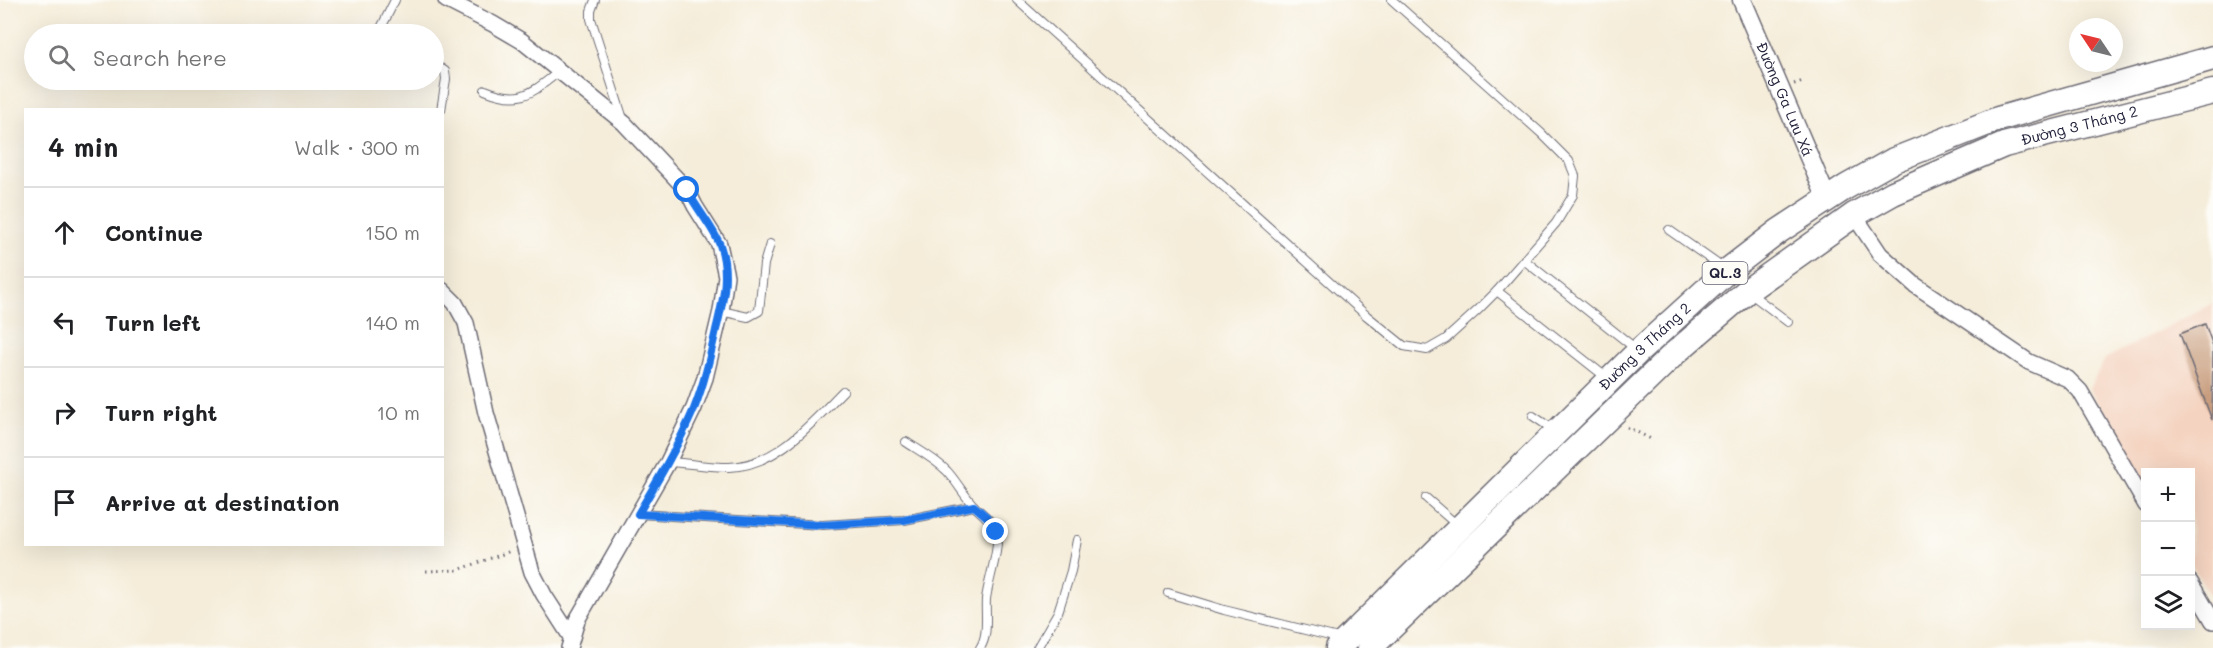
<!DOCTYPE html>
<meta charset="utf-8">
<style>
:root{--surface:#fff;--page:#f6f6f6;--text:#202124;--muted:#757577;--line:#e0e0e0}
body{margin:0;font-family:Mali,sans-serif;background:var(--page);color:var(--text)}
.controls{position:absolute;right:18px;bottom:18px;display:grid;overflow:hidden;border-radius:0px;box-shadow:0 6px 24px #0002}
.controls button{width:54px;height:54px;display:grid;place-items:center;padding:0;border:0;border-bottom:2px solid var(--line);background:var(--surface);color:var(--text);font:30px sans-serif}
.compass{position:absolute;left:2069px;top:18px;width:54px;height:54px;border-radius:50%;background:var(--surface);box-shadow:0 6px 24px #0002;rotate:305deg}
.stop{position:absolute;width:18px;height:18px;margin:-14px;border:4px solid #1a73e8;border-radius:50%;background:#fff}
.stop.end{background:#1a73e8;border-color:#fff;box-shadow:0 2px 6px #0008}
.list{margin:0;padding:0;list-style:none}
h2{display:flex;justify-content:space-between;align-items:center;height:78px;margin:0;padding:0 24px;font-size:26px}
h2 small{font-size:20px;font-weight:400;color:var(--muted)}
.list li{display:grid;grid-template-columns:39px 1fr auto;gap:18px;align-items:center;box-sizing:border-box;height:90px;padding:0 24px;border-top:2px solid var(--line)}
.list b{display:block;font-size:22px;white-space:nowrap}
.list em{font-size:20px;font-style:normal;color:var(--muted)}
.icon{flex:none;width:33px;height:33px;fill:none;stroke:currentColor;stroke-width:2;stroke-linecap:round;stroke-linejoin:round}
.map{position:relative;flex:none;width:2213px;height:648px;overflow:hidden}
.search{position:absolute;background:var(--surface);box-shadow:0 6px 24px #0002;left:24px;top:24px;width:420px;height:66px;display:flex;align-items:center;gap:15px;box-sizing:border-box;padding:0 21px;border-radius:33px;color:var(--muted);font-size:22px}
.panel{position:absolute;background:var(--surface);box-shadow:0 6px 24px #0002;left:24px;top:108px;width:420px;height:438px;border-radius:0px}
.map>svg:first-child{display:block}
.built{fill:#f4d3c0}
.building{fill:#c79b7b}
.lines{fill:none;stroke-linecap:round;stroke-linejoin:round}
.service-casing{stroke:#6c6973;stroke-width:10}
.minor-casing{stroke:#6c6973;stroke-width:18}
.tertiary-casing{stroke:#6c6973;stroke-width:21}
.trunk-casing{stroke:#6c6973;stroke-width:27}
.path{stroke:#6c6973;stroke-width:3;stroke-dasharray:1.5 4.5;stroke-linecap:butt}
.service{stroke:#fff;stroke-width:8}
.minor{stroke:#fff;stroke-width:15}
.tertiary{stroke:#fff;stroke-width:18}
.trunk{stroke:#fff;stroke-width:24}
.route{stroke:#1a73e8;stroke-width:8}
.labels{text-anchor:middle;stroke-width:4.5;stroke-linejoin:round;paint-order:stroke}
.shield{fill:#fdfcf7;stroke:#646373;stroke-width:1.5}
.shield-label{font-size:14px;font-weight:bold;fill:#22223b}
.street-label{font-size:15px;fill:#22223b;stroke:#fdfcf7}
</style>
<div class="map">
<svg width="2213" height="648" viewBox="0 0 2213 648">
<rect width="100%" height="100%" fill="#fdfcf7"/>
<filter id="ink" filterUnits="userSpaceOnUse"><feTurbulence type="fractalNoise" baseFrequency=".0167" numOctaves="2"/><feDisplacementMap in="SourceGraphic" scale="12" xChannelSelector="R" yChannelSelector="G"/><feConvolveMatrix kernelMatrix="1 2 1 2 8 2 1 2 1" color-interpolation-filters="sRGB"/></filter>
<filter id="wash" filterUnits="userSpaceOnUse"><feTurbulence type="fractalNoise" baseFrequency=".008" numOctaves="4" result="noise"/><feDisplacementMap in="SourceGraphic" scale="24" xChannelSelector="R" yChannelSelector="G"/><feGaussianBlur stdDeviation="1.35" result="paint"/><feColorMatrix in="noise" values="0 0 0 0 0 0 0 0 0 0 0 0 0 0 0 0 0 1.4 0 .05"/><feComposite in="paint" operator="in"/></filter>
<g filter="url(#wash)">
<rect width="100%" height="100%" fill="#f5edda"/>
<!-- built -->
<polygon class="built" points="2213,303 2213,601 2191,563 2190,472 2146,472 2145,486 2089,389 2105,359"/>
<g id="blocks">
<!-- building -->
<polygon class="building" points="2205,324 2213,346 2212,420 2180,334"/>
</g>
</g>
<g filter="url(#ink)">
<use href="#blocks" fill-opacity="0" stroke="#6c6973" stroke-width="1.5"/>
<g class="lines">
<defs>
<g id="service">
<polyline points="595,0 591,11 591,19 623,119"/>
<polyline points="1017,0 1367,316 1404,346 1427,350 1446,339 1478,310 1497,291 1556,223 1573,195 1575,176 1569,161 1541,133 1392,0"/>
<polyline points="378,34 395,0"/>
<polyline points="434,64 445,71 446,79 441,110"/>
<path d="M485 90C522 105 531 93 560 71"/>
<polyline points="1669,230 1723,268"/>
<polyline points="1524,260 1636,349"/>
<polyline points="1497,291 1607,378"/>
<polyline points="1751,294 1788,322"/>
<polyline points="721,311 748,317 759,311 764,264 770,244"/>
<polyline points="1533,416 1554,430"/>
<path d="M906 442C920 451 935 459 947 471 957 482 965 497 975 507 983 514 992 521 996 531 1001 546 988 581 986 599 985 614 989 635 980 648"/>
<path d="M668 462C688 463 709 467 729 467 777 466 812 422 843 391"/>
<polyline points="1426,498 1457,525"/>
<polyline points="638,514 823,525 904,520 974,506"/>
<polyline points="1168,593 1224,610 1342,639"/>
<polyline points="1037,648 1058,612 1071,571 1077,540"/>
</g>
<g id="minor">
<polyline points="446,0 493,24 522,41 624,123 687,190 695,206 719,244 726,276 721,311 705,378 694,408 668,462 577,620 569,648"/>
<polyline points="1854,215 1880,254 1915,285 2029,362 2068,379 2080,391 2146,505"/>
<polyline points="442,290 455,303 466,323 486,413 532,572 544,595 571,637"/>
<polyline points="2190,582 2213,621"/>
</g>
<g id="tertiary">
<path id="s1" d="M1742 0 1827 199"/>
</g>
<g id="trunk">
<path id="s2" d="M1338 648 1639 351 1727 271 1779 231 1846 187 1894 160 1998 119 2213 58"/>
<path id="s3" d="M1370 648 1675 353 1747 291 1854 215 1893 193 2004 145 2213 92"/>
</g>
</defs>
<!-- service casing -->
<use href="#service" class="service-casing"/>
<!-- minor casing -->
<use href="#minor" class="minor-casing"/>
<!-- tertiary casing -->
<use href="#tertiary" class="tertiary-casing"/>
<!-- trunk casing -->
<use href="#trunk" class="trunk-casing"/>
<!-- path -->
<g class="path">
<polyline points="1794,84 1803,81"/>
<polyline points="1627,427 1651,439"/>
<polyline points="426,571 458,570 511,551"/>
</g>
<!-- service -->
<use href="#service" class="service"/>
<!-- minor -->
<use href="#minor" class="minor"/>
<!-- tertiary -->
<use href="#tertiary" class="tertiary"/>
<!-- trunk -->
<use href="#trunk" class="trunk"/>
</g>
</g>
<g class="lines" filter="url(#ink)">
<!-- route -->
<path class="route" d="M687 190C696 208 713 227 720 245 730 273 723 302 716 330 710 357 704 384 694 409 678 446 658 480 638 514L823 525 904 520 974 506 987 517 996 532"/>
</g>
<g class="labels">
<!-- shield labels -->
<rect class="shield" x="1702.5" y="262" width="45" height="22" rx="4.5"/>
<g class="shield-label">
<text x="1725" y="278">QL.3</text>
</g>
<!-- street labels -->
<g class="street-label">
<text dy="5" stroke="none"><textPath href="#s1" startOffset="108">Đường Ga Lưu Xá</textPath></text>
<text dy="5" stroke="none"><textPath href="#s3" startOffset="894">Đường 3 Tháng 2</textPath></text>
<text dy="5" stroke="none"><textPath href="#s2" startOffset="430">Đường 3 Tháng 2</textPath></text>
</g>
</g>
</svg>
<div class="controls">
<button>+</button>
<button>−</button>
<button><svg class="icon" aria-label="layers" viewBox="0 0 24 24"><path d="M12 4l9 5-9 5-9-5zM3 14l9 5 9-5"/></svg></button>
</div>
<svg class="compass" viewBox="-18 -18 36 36"><path d="M0-13l5 13h-10z" fill="#e53935"/><path d="M0 13l5-13h-10z" fill="#757577"/></svg>
<div class="stop" style="left:687px;top:190px"></div>
<div class="stop end" style="left:996px;top:532px"></div>
<div class="search"><svg class="icon" aria-label="search" viewBox="0 0 24 24"><circle cx="10" cy="10" r="6"/><path d="M15 15l6 6"/></svg>Search here</div>
<section class="panel">
<h2>4 min<small>Walk · 300 m</small></h2>
<ul class="list">
<li><svg class="icon" aria-label="ahead" viewBox="0 0 24 24"><path d="M12 20V5M6 11l6-6 6 6"/></svg><div><b>Continue</b></div><em>150 m</em></li>
<li><svg class="icon" aria-label="left" viewBox="0 0 24 24"><path d="M17 20v-9H6M10 6l-5 5 5 5"/></svg><div><b>Turn left</b></div><em>140 m</em></li>
<li><svg class="icon" aria-label="right" viewBox="0 0 24 24"><path d="M7 20v-9h11M14 6l5 5-5 5"/></svg><div><b>Turn right</b></div><em>10 m</em></li>
<li><svg class="icon" aria-label="arrive" viewBox="0 0 24 24"><path d="M6 21V4h12l-3 4 3 4H6"/></svg><div><b>Arrive at destination</b></div></li>
</ul>
</section>
</div>
